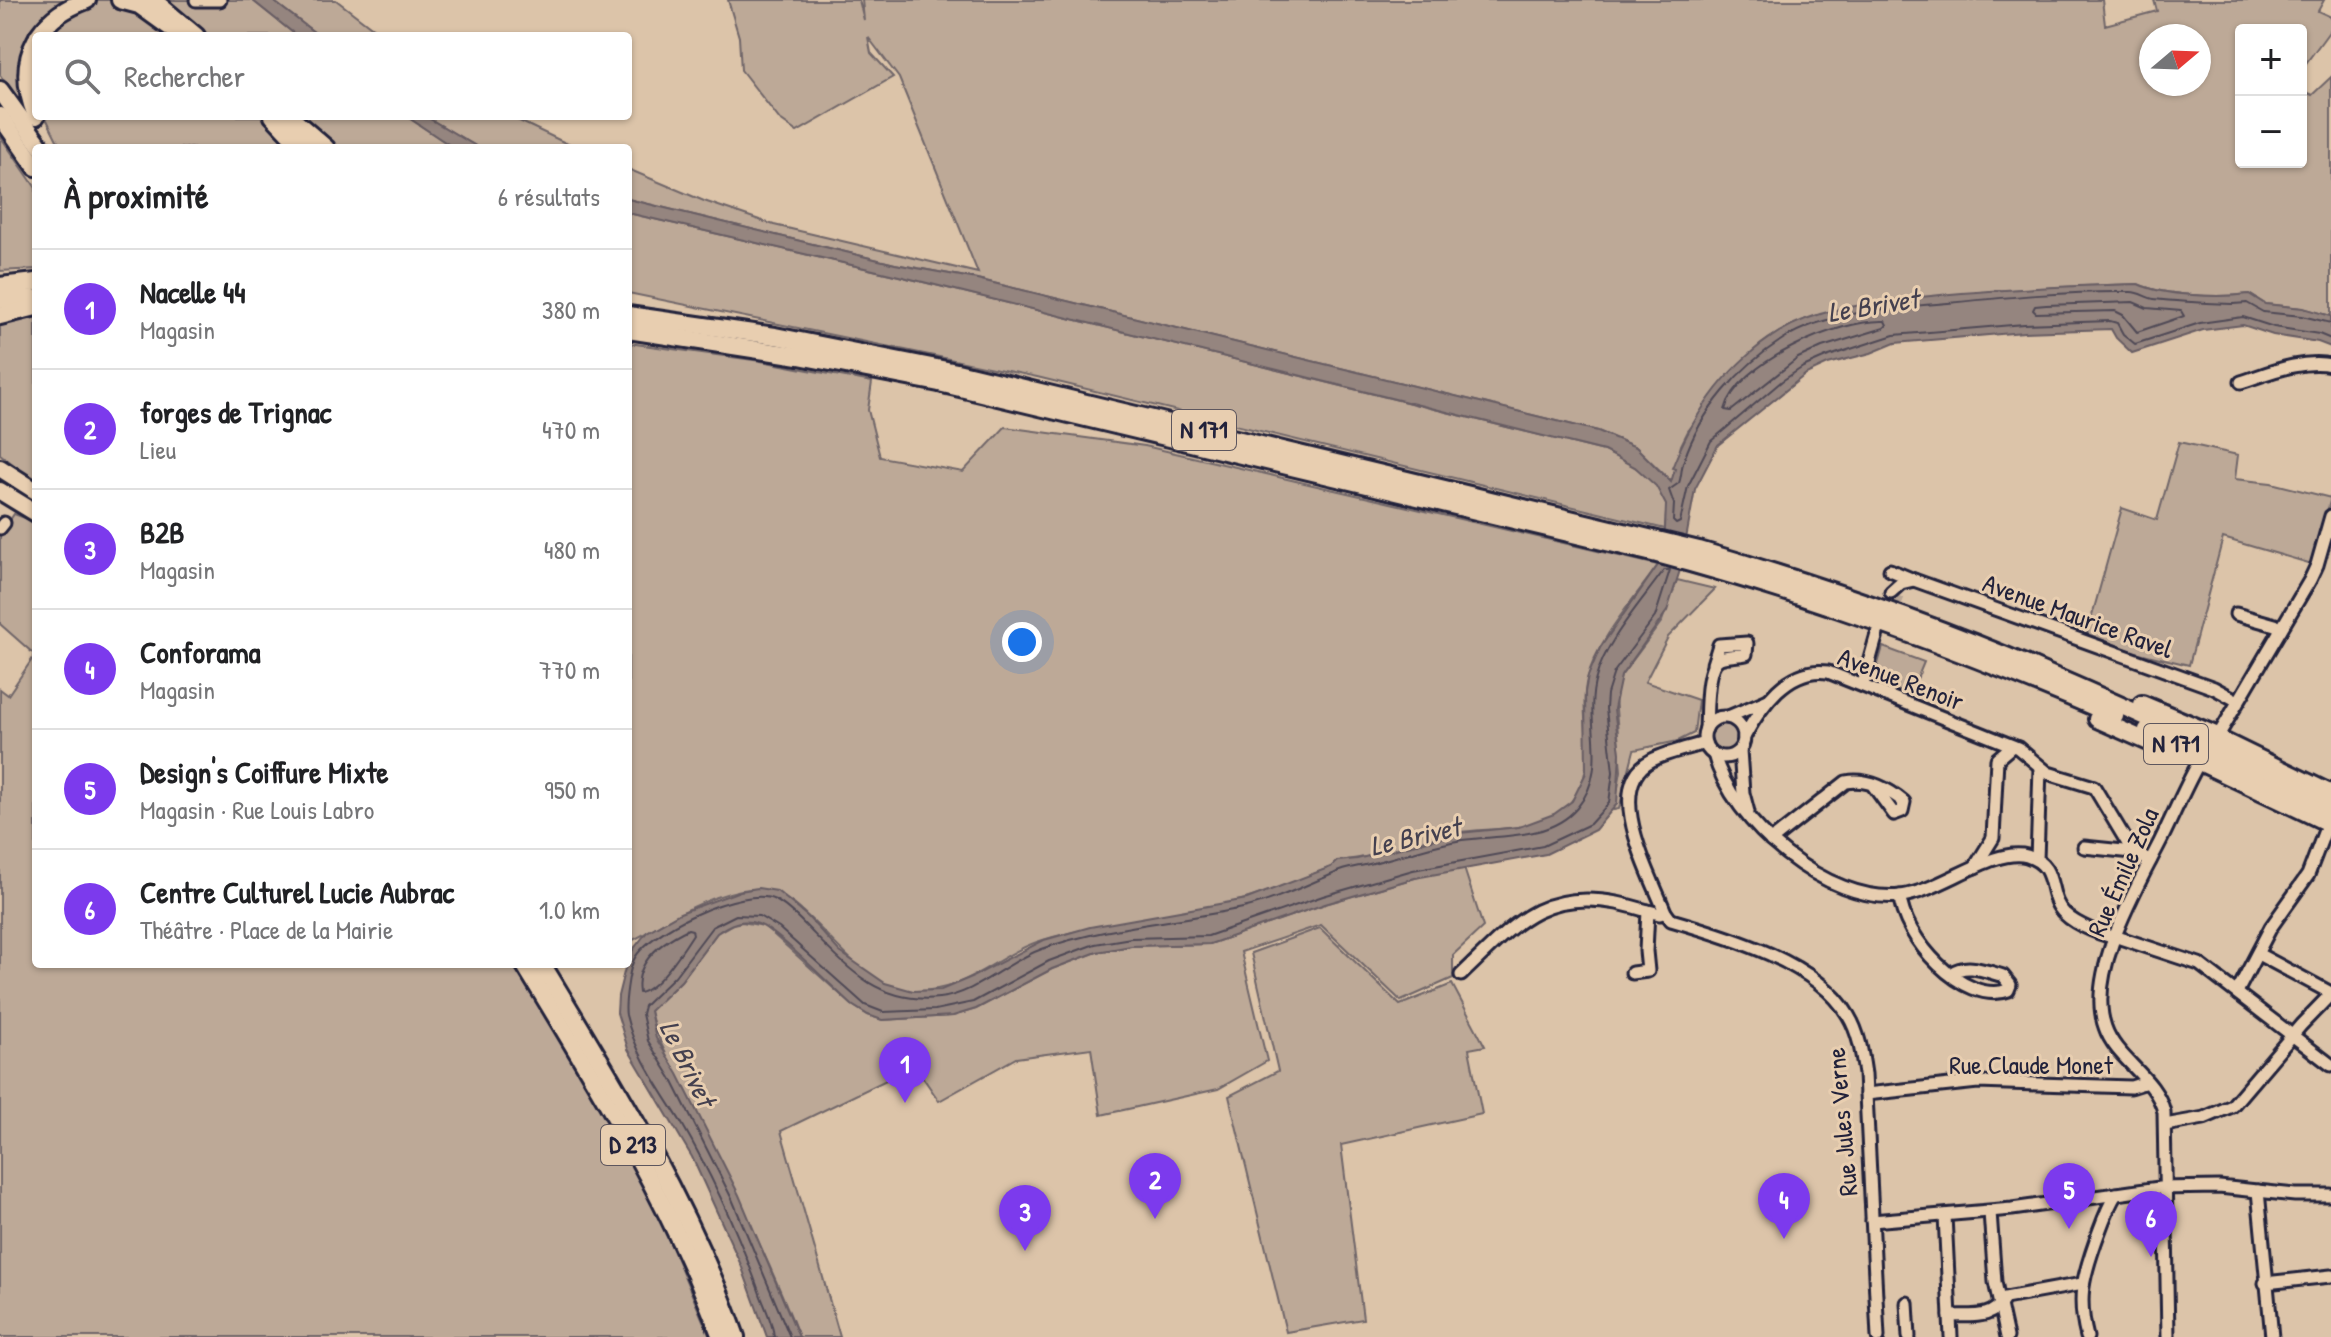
<!DOCTYPE html>
<html lang="fr">
<meta charset="utf-8">
<style>
:root{--surface:#fff;--page:#f6f6f6;--text:#202124;--muted:#757577;--line:#e0e0e0;--accent:#7c3aed}
body{margin:0;font-family:"Patrick Hand",sans-serif;background:var(--page);color:var(--text)}
.controls{position:absolute;right:24px;top:24px;display:grid;overflow:hidden;border-radius:8px;box-shadow:0 2px 6px #0004}
.controls button{width:72px;height:72px;display:grid;place-items:center;padding:0;border:0;border-bottom:2px solid var(--line);background:var(--surface);color:var(--text);font:40px sans-serif}
.compass{position:absolute;left:2139px;top:24px;width:72px;height:72px;border-radius:50%;background:var(--surface);box-shadow:0 2px 6px #0004;rotate:71deg}
.you{position:absolute;left:1022px;top:642px;width:28px;height:28px;margin:-20px;border:6px solid #fff;border-radius:50%;background:#1a73e8;box-shadow:0 0 0 12px #1a73e833}
.badge{display:grid;place-items:center;width:52px;height:52px;border-radius:50%;background:var(--accent);color:#fff;font-size:26px;font-weight:700}
.pin{position:absolute;translate:-50% -66px;filter:drop-shadow(0 2px 4px #0008)}
.pin::after{content:'';position:absolute;top:42px;width:28px;height:24px;background:inherit;clip-path:polygon(0 0,100% 0,50% 100%)}
.list{margin:0;padding:0;list-style:none}
h2{display:flex;justify-content:space-between;align-items:center;height:104px;margin:0;padding:0 32px;font-size:34px}
h2 small{font-size:26px;font-weight:400;color:var(--muted)}
.list li{display:grid;grid-template-columns:52px 1fr auto;gap:24px;align-items:center;box-sizing:border-box;height:120px;padding:0 32px;border-top:2px solid var(--line)}
.list b{display:block;font-size:30px;white-space:nowrap}
.list p{margin:0;font-size:26px;white-space:nowrap;color:var(--muted)}
.list em{font-size:26px;font-style:normal;color:var(--muted)}
.icon{flex:none;width:44px;height:44px;fill:none;stroke:currentColor;stroke-width:2;stroke-linecap:round;stroke-linejoin:round}
.map{position:relative;flex:none;width:2331px;height:1337px;overflow:hidden}
.search{position:absolute;background:var(--surface);box-shadow:0 2px 6px #0004;left:32px;top:32px;width:600px;height:88px;display:flex;align-items:center;gap:20px;box-sizing:border-box;padding:0 28px;border-radius:8px;color:var(--muted);font-size:30px}
.panel{position:absolute;background:var(--surface);box-shadow:0 2px 6px #0004;left:32px;top:144px;width:600px;height:824px;border-radius:8px}
.map>svg:first-child{display:block}
.green{fill:#bda997;stroke:#706669;stroke-width:2;fill-rule:evenodd}
.water{fill:#95857f;stroke:#675d64;stroke-width:2}
.lines{fill:none;stroke-linecap:round;stroke-linejoin:round}
.shore{stroke:#504a56;stroke-width:2}
.minor-tunnel{stroke:#b7a493;stroke-width:11;stroke-dasharray:11 5.5;stroke-linecap:butt}
.minor-casing{stroke:#22223b;stroke-width:17}
.highway-casing{stroke:#22223b;stroke-width:22}
.minor{stroke:#e8ceb0;stroke-width:11}
.highway{stroke:#e8ceb0;stroke-width:16}
.labels{text-anchor:middle;stroke-width:6;stroke-linejoin:round;paint-order:stroke}
.shield{fill:#e8ceb0;stroke:#5d565e;stroke-width:2}
.shield-label{font-size:24px;font-weight:bold;fill:#22223b}
.street-label{font-size:26px;fill:#22223b;stroke:#e8ceb0}
.water-label{font-size:28px;font-style:italic;fill:#44404f;stroke:#e8ceb0}
</style>
<div class="map">
<svg width="2331" height="1337" viewBox="0 0 2331 1337">
<rect width="100%" height="100%" fill="#dcc4a9"/>
<filter id="ink" filterUnits="userSpaceOnUse"><feTurbulence type="fractalNoise" baseFrequency=".0125" numOctaves="2"/><feDisplacementMap in="SourceGraphic" scale="16" xChannelSelector="R" yChannelSelector="G"/><feConvolveMatrix kernelMatrix="1 2 1 2 8 2 1 2 1" color-interpolation-filters="sRGB"/></filter>
<g filter="url(#ink)">
<!-- green -->
<g class="green">
<polygon points="0,0 142,0 169,36 36,36 36,97 21,104 0,75"/>
<polygon points="165,0 252,0 297,36 210,36"/>
<polygon points="272,0 336,0 383,36 319,36"/>
<path d="M728 0H859L864 20 862 0H2102L2105 25 2157 11 2154 0H2324L2318 11 2331 17V29L2301 70V30H2241V162H2301V90L2312 95 2331 77V316L2303 308 2265 304 2249 294C2220 298 2164 296 2138 284 2071 286 2005 289 1938 297 1882 303 1796 310 1753 351 1730 373 1709 406 1688 431L1681 445 1672 482 1636 447 1598 431 977 279 895 264 628 199V169L704 201 774 225 978 273 899 78 868 37 871 53 893 77 797 132 780 120 741 70 739 37ZM2151 36H2199V84H2151Z"/>
<polygon points="45,116 261,116 293,144 304,138 315,148 61,148"/>
<polygon points="302,116 406,116 454,148 340,148"/>
<polygon points="425,116 509,116 576,148 479,148"/>
<polygon points="0,136 36,188 36,269 0,271"/>
<path d="M628 213 899 276 1604 451C1626 461 1660 477 1666 503 1667 510 1665 521 1665 529L1037 377 628 293Z"/>
<polygon points="36,314 36,482 0,454 0,324"/>
<path d="M628 343 761 361 872 382 868 410 880 457 963 472 1005 427 1145 446 1658 565C1635 598 1597 640 1587 679 1577 721 1602 766 1570 803 1544 833 1494 827 1460 832 1430 837 1400 848 1371 856 1357 859 1342 858 1331 867 1303 878 1274 891 1245 899 1179 918 1109 920 1043 940 996 954 969 992 914 991 846 990 809 882 750 889 719 892 686 910 659 925 648 931 640 938 628 942Z"/>
<polygon points="2179,442 2238,455 2235,479 2271,483 2331,498 2312,564 2223,538 2189,665 2135,652 2087,634 2122,508 2157,520"/>
<polygon points="14,514 36,522 36,964 513,964 613,1125 652,1200 710,1337 0,1337 0,689 8,695 35,655 0,624 0,535"/>
<polygon points="1677,580 1715,589 1668,637 1645,682 1698,700 1694,733 1678,741 1634,750 1619,809 1614,810 1621,771 1615,697 1621,676 1662,621"/>
<polygon points="1883,647 1924,662 1910,696 1876,681 1875,674"/>
<circle cx="1723" cy="736" r="16"/>
<path d="M1464 868 1483 927 1453 955V978L1401 1001 1321 925 1241 952 1267 1061 1218 1089 1101 1115 1091 1048 1016 1058 939 1101 915 1066 781 1131 840 1337H799C769 1258 729 1182 693 1106 678 1074 658 1046 650 1011L681 981 717 933 733 924 742 922 764 926 852 1005 868 1015 883 1020 953 1016 976 1009 1052 969 1097 952 1131 946 1210 944 1325 904 1436 872Z"/>
<polygon points="1320,928 1400,1005 1452,984 1485,1046 1469,1049 1482,1114 1341,1145 1363,1319 1286,1332 1229,1096 1278,1071 1251,953"/>
</g>
<!-- water -->
<g class="water">
<polygon points="252,0 272,0 319,36 297,36"/>
<polygon points="406,116 425,116 479,148 454,148"/>
<path d="M628 199 895 264 977 279 1598 431 1636 447 1671 482 1675 469 1672 468C1694 412 1728 364 1779 332 1820 307 1873 303 1920 297 1993 289 2065 286 2138 284 2164 296 2220 298 2249 294L2265 304 2303 308 2331 316V347L2318 342 2273 335 2243 325 2203 330 2132 353 2116 338 2111 329 2024 332 1895 343 1871 353 1828 364 1806 374 1718 445 1695 489 1681 567 1667 611 1621 676 1614 709 1620 753 1617 804 1595 830 1546 854 1415 878 1325 904 1210 944 1131 946 1097 952 1052 969 976 1009 953 1016 882 1020 868 1015 852 1005C833 988 778 931 758 924 742 918 729 924 717 933L681 981 650 1011 656 1038 678 1074 739 1195 799 1337H767L741 1265 692 1157 628 1049 617 1013 618 996 628 956 647 932 680 913 740 891 758 888 777 891 808 917 840 952 885 983 913 991 941 990 974 976 1044 940 1090 927 1247 899 1331 867 1337 861 1357 859 1459 833 1519 827 1554 814 1572 801 1586 773 1585 692 1588 676 1600 648 1658 565 1665 529 1666 505 1656 486 1635 467 1604 451 899 276 628 213Z"/>
</g>
<g class="lines">
<!-- shore -->
<g class="shore">
<polygon points="2133,302 2147,308 2181,311 2184,316 2137,332 2123,315 2115,311 2036,313 2033,310 2035,306 2046,305"/>
<path d="M1885 321 1887 325 1884 328 1822 347 1798 358 1731 411 1725 410C1737 362 1840 319 1885 321Z"/>
<path d="M2331 323 2302 316 2263 312 2247 303 2233 304C2207 303 2180 302 2154 299 2146 298 2140 292 2131 292 2070 291 2009 297 1948 303 1897 307 1827 311 1783 339 1739 367 1701 410 1684 460 1681 467 1682 475 1679 483L1669 490 1674 504 1673 521 1676 524 1680 522 1688 486 1711 441 1782 381 1803 367 1826 357 1894 335 2024 324 2110 321 2117 323 2123 334 2135 344 2200 323 2243 317 2274 327 2319 334 2331 339"/>
<path d="M688 929 692 930 693 934C682 951 658 989 639 993 634 961 663 941 688 929Z"/>
<path d="M774 1337C773 1322 764 1306 759 1291 738 1233 712 1175 681 1122 660 1088 635 1054 626 1015 624 1005 629 971 633 962 643 932 746 884 775 900 788 906 801 921 811 931 849 970 880 1004 939 998 977 994 1007 961 1042 949 1106 926 1177 922 1243 908 1273 901 1304 886 1333 874 1345 867 1360 867 1373 863 1402 856 1432 845 1462 840 1499 835 1550 840 1577 808 1611 766 1583 723 1596 678 1605 642 1642 601 1664 570H1670L1655 617 1614 672 1607 694 1606 709 1613 772 1609 803 1590 824 1543 846 1413 870 1323 896 1208 936 1131 938 1095 944 1049 961 973 1002 935 1010 883 1012 865 1005 779 928 759 916 736 915 712 927 675 976 644 1006 642 1014 648 1041 671 1078 732 1199 790 1337"/>
</g>
<!-- minor-tunnel -->
<polyline class="minor-tunnel" points="1884,635 1899,596"/>
<defs>
<g id="minor">
<polyline points="196,0 220,0"/>
<path d="M2241 382C2269 373 2301 359 2331 365"/>
<polyline points="2331,516 2317,565 2310,580 2218,736 2331,791"/>
<polyline points="0,528 4,523"/>
<polyline points="1890,570 1914,580"/>
<polyline points="1891,592 1901,583 1914,580 2214,688 2238,701"/>
<polyline points="2236,614 2275,625 2281,629"/>
<polyline points="1863,684 1877,634"/>
<polyline points="1728,717 1768,700"/>
<circle cx="1724" cy="737" r="20"/>
<path d="M1706 729C1707 713 1705 665 1720 658 1728 655 1738 656 1746 654L1747 643 1719 645 1713 664"/>
<path d="M1744 737C1761 706 1788 666 1828 672L2018 748 2048 773 2094 787 2133 852"/>
<path d="M1705 743C1688 748 1668 752 1652 760 1601 786 1651 875 1665 912L1671 920C1726 936 1817 962 1848 1015 1859 1033 1862 1053 1865 1074L1878 1337"/>
<polyline points="1740,750 1743,793 1748,812"/>
<path d="M1714 754C1732 823 1827 904 1901 896 1939 892 1993 847 2027 856 2060 866 2045 896 2065 914 2076 925 2105 937 2120 938L2199 964 2331 1065"/>
<path d="M1771 841 1846 782C1867 778 1888 789 1904 802L1902 811 1894 814 1872 784"/>
<polyline points="2084,847 2133,852 2150,861"/>
<polyline points="2037,860 2040,767"/>
<polyline points="1975,867 1993,838 1997,759 2011,747"/>
<path d="M1900 896C1902 936 1964 1007 2008 990L2010 985 2003 976C1985 971 1967 962 1950 974"/>
<polyline points="2258,954 2331,993"/>
<polyline points="1632,973 1648,971 1646,951 1648,911"/>
<path d="M1461 975C1512 927 1540 888 1617 903 1632 906 1646 911 1660 914L1665 912"/>
<polyline points="2237,992 2271,927 2308,875 2327,825"/>
<polyline points="1866,1094 1978,1082 2131,1087 2147,1082"/>
<polyline points="2165,1125 2204,1118 2232,1106 2301,1025 2331,994"/>
<polyline points="2258,1191 2272,1337"/>
<polyline points="1990,1212 1995,1282 2007,1337"/>
<polyline points="1945,1216 1951,1337"/>
<polyline points="1872,1221 2012,1209 2159,1188 2219,1187 2295,1195 2331,1195"/>
<polyline points="2265,1283 2331,1276"/>
<polyline points="1907,1303 1909,1337"/>
<path d="M1950 1316C1973 1315 1992 1320 2005 1298L2082 1284"/>
<path d="M2087 1337C2077 1298 2083 1277 2096 1240 2102 1224 2107 1208 2116 1194"/>
<path d="M2168 1337 2164 1112C2156 1077 2116 1060 2105 1027 2086 974 2136 889 2160 842 2173 816 2184 789 2198 764L2331 827"/>
</g>
<g id="highway">
<polyline points="120,0 139,5 182,36"/>
<polyline points="153,0 196,36"/>
<path d="M38 36C51 17 66 8 87 0"/>
<path d="M36 40C23 64 26 91 36 116"/>
<polyline points="0,90 42,148"/>
<polyline points="0,116 36,167"/>
<polyline points="273,116 303,148"/>
<polyline points="289,116 326,148"/>
<polyline points="0,286 36,282"/>
<polyline points="0,300 34,298"/>
<path d="M628 315 775 336 957 372 1699 550C1813 583 1928 622 2037 669 2136 711 2234 757 2331 803"/>
<polyline points="0,316 36,307"/>
<path d="M628 330 799 356 939 383 1657 554C1816 596 1965 651 2115 716"/>
<polyline points="0,468 36,491"/>
<polyline points="0,491 36,513"/>
<polyline points="2142,704 2218,736"/>
<polyline points="2097,719 2160,747"/>
<polyline points="2147,730 2331,816"/>
<path d="M524 964C598 1085 671 1204 721 1337"/>
<path d="M542 964C615 1084 689 1204 736 1337"/>
</g>
</defs>
<!-- minor casing -->
<use href="#minor" class="minor-casing"/>
<!-- highway casing -->
<use href="#highway" class="highway-casing"/>
<!-- minor -->
<use href="#minor" class="minor"/>
<!-- highway -->
<use href="#highway" class="highway"/>
</g>
</g>
<g class="labels">
<!-- shield labels -->
<g class="shield">
<rect x="1172" y="410" width="64" height="40" rx="6"/>
<rect x="2144" y="724" width="64" height="40" rx="6"/>
<rect x="601" y="1125" width="64" height="40" rx="6"/>
</g>
<g class="shield-label">
<text x="1204" y="438">N 171</text>
<text x="2176" y="752">N 171</text>
<text x="633" y="1153">D 213</text>
</g>
<!-- street labels -->
<g class="street-label">
<text transform="translate(2078 616) rotate(20)" y="9">Avenue Maurice Ravel</text>
<text transform="translate(1901 679) rotate(21)" y="9">Avenue Renoir</text>
<text transform="translate(2123 872) rotate(-66)" y="9">Rue Émile Zola</text>
<text x="2031" y="1074">Rue Claude Monet</text>
<text transform="translate(1842 1122) rotate(-95)" y="9">Rue Jules Verne</text>
</g>
<!-- water labels -->
<g class="water-label">
<text transform="translate(1873 305) rotate(-9)" y="10">Le Brivet</text>
<text transform="translate(1415 836) rotate(-13)" y="10">Le Brivet</text>
<text transform="translate(688 1063) rotate(64)" y="10">Le Brivet</text>
</g>
</g>
</svg>
<div class="controls">
<button>+</button>
<button>−</button>
</div>
<svg class="compass" viewBox="-18 -18 36 36"><path d="M0-13l5 13h-10z" fill="#e53935"/><path d="M0 13l5-13h-10z" fill="#757577"/></svg>
<div class="you"></div>
<div class="pin badge" style="left:905px;top:1103px">1</div>
<div class="pin badge" style="left:1155px;top:1219px">2</div>
<div class="pin badge" style="left:1025px;top:1251px">3</div>
<div class="pin badge" style="left:1784px;top:1239px">4</div>
<div class="pin badge" style="left:2069px;top:1229px">5</div>
<div class="pin badge" style="left:2151px;top:1257px">6</div>
<div class="search"><svg class="icon" aria-label="search" viewBox="0 0 24 24"><circle cx="10" cy="10" r="6"/><path d="M15 15l6 6"/></svg>Rechercher</div>
<section class="panel">
<h2>À proximité<small>6 résultats</small></h2>
<ul class="list">
<li><span class="badge">1</span><div><b>Nacelle 44</b><p>Magasin</p></div><em>380 m</em></li>
<li><span class="badge">2</span><div><b>forges de Trignac</b><p>Lieu</p></div><em>470 m</em></li>
<li><span class="badge">3</span><div><b>B2B</b><p>Magasin</p></div><em>480 m</em></li>
<li><span class="badge">4</span><div><b>Conforama</b><p>Magasin</p></div><em>770 m</em></li>
<li><span class="badge">5</span><div><b>Design's Coiffure Mixte</b><p>Magasin · Rue Louis Labro</p></div><em>950 m</em></li>
<li><span class="badge">6</span><div><b>Centre Culturel Lucie Aubrac</b><p>Théâtre · Place de la Mairie</p></div><em>1.0 km</em></li>
</ul>
</section>
</div>
